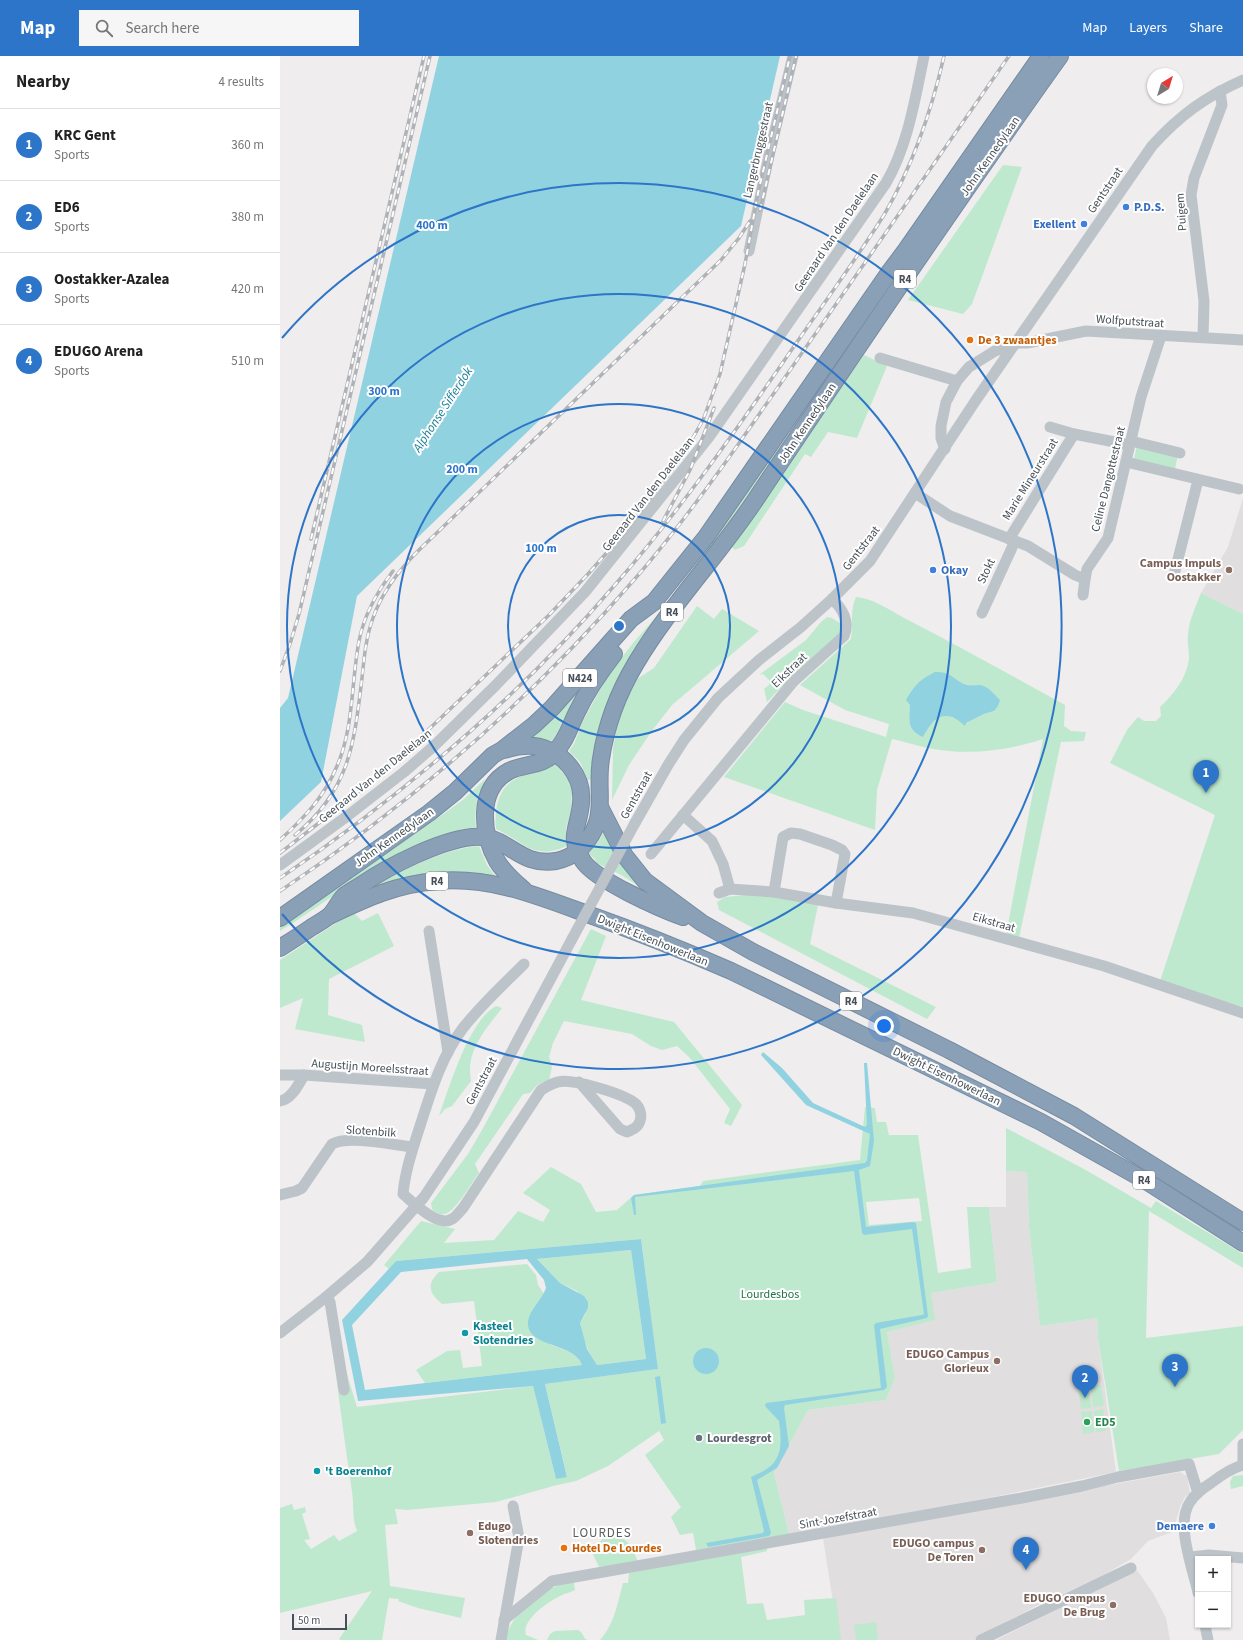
<!DOCTYPE html>
<meta charset="utf-8">
<style>
:root{--surface:#fff;--page:#f6f6f6;--text:#222;--muted:#767676;--line:#e0e0e0;--accent:#2d75c8}
body{margin:0;font-family:"Source Sans 3",sans-serif;background:var(--page);color:var(--text)}
.controls{position:absolute;right:12px;bottom:12px;display:grid;overflow:hidden;border-radius:0px;box-shadow:0 1px 3px #0004}
.controls button{width:36px;height:36px;display:grid;place-items:center;padding:0;border:0;border-bottom:1px solid var(--line);background:var(--surface);color:var(--text);font:20px sans-serif}
.compass{position:absolute;left:867px;top:12px;width:36px;height:36px;border-radius:50%;background:var(--surface);box-shadow:0 1px 3px #0004;rotate:38deg}
.scale{position:absolute;left:12px;bottom:10px;width:55px;box-sizing:border-box;padding-left:4px;border:2px solid #475058;border-top:0;font-size:11px;line-height:14px;white-space:nowrap;color:#475058;-webkit-text-stroke:3px #fff;paint-order:stroke}
.you{position:absolute;left:604px;top:970px;width:14px;height:14px;margin:-10px;border:3px solid #fff;border-radius:50%;background:#1a73e8;box-shadow:0 0 0 6px #1a73e833}
.badge{display:grid;place-items:center;width:26px;height:26px;border-radius:50%;background:var(--accent);color:#fff;font-size:13px;font-weight:700}
.pin{position:absolute;translate:-50% -33px;filter:drop-shadow(0 1px 2px #0008)}
.pin::after{content:'';position:absolute;top:21px;width:14px;height:12px;background:inherit;clip-path:polygon(0 0,100% 0,50% 100%)}
.list{margin:0;padding:0;list-style:none}
h2{display:flex;justify-content:space-between;align-items:center;height:52px;margin:0;padding:0 16px;font-size:17px}
h2 small{font-size:13px;font-weight:400;color:var(--muted)}
.list li{display:grid;grid-template-columns:26px 1fr auto;gap:12px;align-items:center;box-sizing:border-box;height:72px;padding:0 16px;border-top:1px solid var(--line)}
.list b{display:block;font-size:15px;white-space:nowrap}
.list p{margin:0;font-size:13px;white-space:nowrap;color:var(--muted)}
.list em{font-size:13px;font-style:normal;color:var(--muted)}
.icon{flex:none;width:22px;height:22px;fill:none;stroke:currentColor;stroke-width:2;stroke-linecap:round;stroke-linejoin:round}
.map{position:relative;flex:none;width:963px;height:1584px;overflow:hidden}
header{display:flex;align-items:center;gap:24px;box-sizing:border-box;height:56px;padding:0 20px;background:var(--accent);color:#fff}
header strong{font-size:19px}
nav{display:flex;gap:22px;margin-inline-start:auto;font-size:14px}
.search{width:280px;height:36px;background:var(--page);display:flex;align-items:center;gap:10px;box-sizing:border-box;padding:0 14px;border-radius:0px;color:var(--muted);font-size:15px}
main{display:flex}
aside{flex:1;background:var(--surface)}
.map>svg:first-child{display:block}
.education{fill:#e0dede}
.green{fill:#bfe9ce;fill-rule:evenodd}
.water{fill:#91d2e1;fill-rule:evenodd}
.lines{fill:none;stroke-linecap:round;stroke-linejoin:round}
.highway-casing{stroke:#758ba2;stroke-width:18}
.minor{stroke:#bcc4ca;stroke-width:11}
.highway{stroke:#8aa0b6;stroke-width:16}
.rail-casing{stroke:#afb2b6;stroke-width:3.5}
.rail{stroke:#fff;stroke-width:2;stroke-dasharray:6;stroke-linecap:butt}
.minor-bridge{stroke:#bcc4ca;stroke-width:11}
.ring{fill:none;stroke:#2d75c8;stroke-width:2}
.shop-dot{fill:#3f7fe0;stroke:#fff;stroke-width:1.5}
.food-dot{fill:#e8710a;stroke:#fff;stroke-width:1.5}
.education-dot{fill:#8d6e63;stroke:#fff;stroke-width:1.5}
.culture-dot{fill:#0f9aa8;stroke:#fff;stroke-width:1.5}
.leisure-dot{fill:#2e9e5b;stroke:#fff;stroke-width:1.5}
.worship-dot{fill:#6b7280;stroke:#fff;stroke-width:1.5}
.labels{text-anchor:middle;stroke-width:4;stroke-linejoin:round;paint-order:stroke}
.shield{fill:#fff;stroke:#7e848a;stroke-width:1}
.shield-label{font-size:11px;font-weight:bold;fill:#475058}
.street-label{font-size:12px;fill:#475058;stroke:#fff}
.shop-label{font-size:12px;font-weight:bold;fill:#366cbe;stroke:#fff;text-anchor:start}
.food-label{font-size:12px;font-weight:bold;fill:#c56008;stroke:#fff;text-anchor:start}
.education-label{font-size:12px;font-weight:bold;fill:#785e54;stroke:#fff;text-anchor:end}
.park-label{font-size:12px;fill:#217047;stroke:#fff}
.culture-label{font-size:12px;font-weight:bold;fill:#0d838f;stroke:#fff;text-anchor:start}
.leisure-label{font-size:12px;font-weight:bold;fill:#27864d;stroke:#fff;text-anchor:start}
.worship-label{font-size:12px;font-weight:bold;fill:#5b616d;stroke:#fff;text-anchor:start}
.water-label{font-size:13px;font-style:italic;fill:#1c7f96;stroke:#fff}
.neighbourhood-label{font-size:13px;letter-spacing:1px;fill:#5a5d61;stroke:#fff}
.centre{fill:#2d75c8;stroke:#fff;stroke-width:2}
.ring-label{font-size:12px;text-anchor:middle;font-weight:bold;fill:#2d75c8;stroke:#fff;stroke-width:4;stroke-linejoin:round;paint-order:stroke}
</style>
<header>
<strong>Map</strong>
<div class="search"><svg class="icon" aria-label="search" viewBox="0 0 24 24"><circle cx="10" cy="10" r="6"/><path d="M15 15l6 6"/></svg>Search here</div>
<nav><a>Map</a><a>Layers</a><a>Share</a></nav>
</header>
<main>
<aside>
<h2>Nearby<small>4 results</small></h2>
<ul class="list">
<li><span class="badge">1</span><div><b>KRC Gent</b><p>Sports</p></div><em>360 m</em></li>
<li><span class="badge">2</span><div><b>ED6</b><p>Sports</p></div><em>380 m</em></li>
<li><span class="badge">3</span><div><b>Oostakker-Azalea</b><p>Sports</p></div><em>420 m</em></li>
<li><span class="badge">4</span><div><b>EDUGO Arena</b><p>Sports</p></div><em>510 m</em></li>
</ul>
</aside>
<div class="map">
<svg width="963" height="1584" viewBox="0 0 963 1584">
<rect width="100%" height="100%" fill="#efeded"/>
<!-- education -->
<g class="education">
<polygon points="963,442 963,558 921,537 948,491"/>
<polygon points="726,1115 747,1116 749,1171 760,1270 817,1262 818,1283 836,1416 634,1457 509,1478 494,1417 528,1354 606,1344 615,1322 607,1276 626,1271 651,1237 717,1226 709,1151 726,1151"/>
<polygon points="900,1416 907,1420 910,1437 905,1441 900,1451 896,1465 898,1474 868,1485 851,1503 822,1520 756,1550 694,1584 559,1584 543,1482"/>
<polygon points="857,1514 873,1537 886,1562 890,1584 716,1584"/>
</g>
<!-- green -->
<g class="green">
<polygon points="723,109 742,111 692,248 683,258 628,244"/>
<polygon points="584,299 607,310 577,382 548,376 531,401 525,398 464,490 455,494 449,488"/>
<polygon points="857,389 898,398 895,413 854,403"/>
<polygon points="496,393 500,396 479,428 456,456 326,651 314,693 312,723 308,724 300,706 289,695 294,688 303,665 327,621 353,587 391,544"/>
<path d="M921 537 963 558V951L880 925 935 759 830 707 847 674 858 661 864 665H876L881 660 880 651C893 639 907 622 909 602 909 594 907 586 908 578 909 564 916 550 921 537Z"/>
<path d="M576 541C593 542 611 555 626 563 679 590 732 620 785 649L784 670 791 675 806 676 804 685 781 686 739 882 726 879 763 683C733 693 701 698 669 695 650 694 630 687 612 683L597 734 595 774 444 721 505 646 523 654 606 681 609 668 565 654 520 629 571 583C573 570 570 553 576 541ZM684 628 696 630 714 655 704 658 686 667C666 661 666 651 648 672L629 665 630 649Z"/>
<polygon points="417,550 434,563 442,553 479,575 392,649 371,676 349,709 332,744 333,692 339,661 348,640 357,623 374,612"/>
<polygon points="547,561 552,562 561,568 560,579 514,618 487,646 484,633 489,629 489,624 483,618 479,619 526,584 541,566"/>
<polygon points="303,628 295,640 273,685 250,680"/>
<path d="M275 708 288 723 292 734 291 755 286 772 287 790C252 805 245 786 216 773 214 750 219 725 246 719 257 716 265 714 275 708Z"/>
<path d="M205 723 197 743 195 760 196 771C121 782 63 837 0 875V871L165 757 184 743Z"/>
<path d="M325 773C333 798 348 815 365 834L341 819 317 807 314 802 308 797 319 785Z"/>
<path d="M199 790 207 809 216 821 196 817 145 819 84 836C116 817 162 793 199 790Z"/>
<polygon points="476,838 538,849 530,888 656,951 647,963 439,854 437,846 445,841"/>
<polygon points="73,856 82,865 98,857 114,890 49,923 48,959 82,969 85,986 15,973 23,942 0,952 0,904"/>
<path d="M311 873 326 880 301 944 394 966 462 1049 451 1070 444 1067 450 1053 410 1002 397 990 382 994 371 990 352 978 284 965 273 987 269 1001 272 1011 269 1024 257 1029 250 1037 243 1038 195 1108 199 1117C192 1126 175 1157 164 1158 159 1159 155 1156 152 1153L151 1147 188 1098 202 1074Z"/>
<path d="M216 950 222 952C206 973 185 995 191 1025L172 1050 165 1053 159 1060C169 1032 189 964 216 950Z"/>
<path d="M585 1051 595 1052 597 1066H606L609 1079H638L658 1217 691 1212 687 1151H709L717 1226 651 1237 655 1264 607 1276 615 1322 606 1344 528 1354 494 1417 509 1478 416 1494 413 1477 400 1479 391 1461 401 1451 365 1399 384 1384 379 1375 328 1410 296 1425 277 1429 216 1446 127 1454 115 1453 118 1468 105 1469 110 1530 185 1542 181 1562 138 1552 118 1545 119 1543 109 1542 102 1584H61L59 1583 92 1535 0 1557V1452L12 1448 14 1454 25 1451 26 1456 22 1458 30 1483 24 1484 31 1493 54 1479 59 1485 77 1475C72 1463 74 1449 72 1436 66 1394 60 1353 55 1311L66 1315 77 1351 253 1330 276 1423 287 1420 265 1328 378 1313 361 1183 116 1205 109 1213 104 1209 141 1165 175 1173 164 1187 214 1184 238 1155 263 1166 270 1154 243 1137 271 1111 301 1128 316 1156 337 1154 354 1139 420 1130 423 1125 580 1104ZM639 1142 642 1165 589 1169 586 1146Z"/>
<polygon points="726,1072 804,1113 871,1152 876,1145 963,1198 963,1212 869,1155 866,1282 963,1270 963,1374 939,1398 839,1415 818,1283 817,1262 760,1270 749,1171 747,1116 726,1115"/>
<path d="M351 1194 366 1303 317 1309C308 1295 302 1283 300 1267L306 1257 297 1235 280 1227 257 1203Z"/>
<path d="M247 1208 256 1219 258 1229 264 1238 254 1253 271 1289C283 1293 297 1297 302 1309L145 1327 136 1314 167 1295 180 1294 183 1312 202 1310 194 1245 162 1248C149 1237 146 1229 159 1216Z"/>
<polygon points="821,1329 824,1350 813,1351 811,1330"/>
<polygon points="809,1330 811,1352 801,1353 798,1332"/>
<polygon points="823,1353 826,1375 816,1376 814,1355"/>
<polygon points="812,1355 814,1376 803,1378 801,1356"/>
<polygon points="963,1419 963,1430 951,1433 950,1426 953,1420"/>
<path d="M327 1479C346 1477 353 1492 358 1507L319 1511 311 1494Z"/>
<path d="M487 1491V1495L461 1501 467 1548 483 1547 487 1564 525 1559 524 1544 556 1542 561 1584H320C334 1569 338 1546 343 1527H348L349 1517Z"/>
<path d="M288 1526 294 1527 295 1534C290 1537 285 1537 280 1540 268 1546 241 1564 246 1579L258 1584H225C232 1556 260 1534 288 1526Z"/>
<polygon points="596,1566 598,1584 576,1584 574,1569"/>
<polygon points="298,1574 302,1577 305,1583 308,1584 267,1584 270,1578 275,1575"/>
</g>
<!-- water -->
<g class="water">
<polygon points="159,0 500,0 461,170 77,540 41,726 0,765 0,652 8,642"/>
<path d="M655 616C672 616 671 622 684 628 689 630 694 629 700 629 708 630 714 638 720 644L718 650 714 655 704 658 686 667 685 670C666 652 654 660 643 681 627 674 629 664 630 649L626 644C635 629 639 624 655 616Z"/>
<path d="M483 996 502 1012 533 1047 585 1071 587 1069 584 1007H587L594 1085 590 1110 579 1114 586 1171 633 1166 636 1167 648 1260 647 1262 600 1273 607 1331 604 1334 505 1349 504 1352 509 1390 497 1412 477 1424 491 1477 489 1480 428 1491 426 1487 483 1477 484 1475 471 1421C476 1418 483 1416 488 1412 504 1401 501 1381 499 1365L485 1350 486 1347 601 1332 594 1269 596 1267 642 1259 644 1258 632 1173 584 1179 582 1177 574 1115 355 1141 356 1159H354L351 1142 354 1139 585 1107 587 1104 590 1078 526 1049 481 999Z"/>
<path d="M361 1183 378 1313 265 1328 287 1421 276 1423 253 1330 78 1345 62 1264 116 1205ZM351 1194 366 1303 317 1309 307 1293 300 1267 308 1252V1246L304 1240 280 1227 257 1203ZM247 1203 264 1224 266 1232C262 1244 250 1253 248 1265 245 1292 294 1286 302 1309L85 1334 72 1269 121 1216Z"/>
<circle cx="426" cy="1305" r="13"/>
<polygon points="380,1320 386,1367 381,1368 375,1321"/>
</g>
<g class="lines">
<defs>
<g id="highway">
<path d="M224 694C234 691 244 689 254 690 282 694 304 719 301 747 299 772 287 780 303 805 315 824 381 853 403 861"/>
<polyline points="320,751 345,800 365,825 422,867 473,896 669,994 794,1060 963,1166"/>
<path d="M244 834C234 825 224 817 217 805 202 778 196 733 229 715 244 707 263 711 275 696 286 685 290 670 297 656 307 635 320 616 334 598"/>
<path d="M51 859C87 842 117 828 157 825 211 820 261 841 310 859 358 876 405 895 451 915L761 1066 866 1125 963 1187"/>
<polyline points="0,862 149,757 175,736 213,699 222,694 254,669 272,652 351,563 374,546 426,481 608,218 626,194 761,0"/>
<path d="M0 892C11 885 22 878 32 871 37 868 44 864 49 860 55 855 58 846 64 840 69 836 75 833 81 829 109 810 158 785 192 781 228 777 236 811 276 805 285 803 292 800 299 794 331 763 315 739 321 703 326 669 338 637 356 607 390 550 437 501 474 446 574 296 675 147 780 0"/>
</g>
</defs>
<!-- highway casing -->
<use href="#highway" class="highway-casing"/>
<!-- minor -->
<g class="minor">
<polyline points="469,195 489,99 513,0"/>
<polyline points="923,281 924,245 911,139 914,122 942,49 940,35"/>
<polyline points="600,302 677,325"/>
<polyline points="770,371 794,378 850,389"/>
<polyline points="851,385 900,397"/>
<polyline points="665,393 661,382 661,370 666,346 677,325 689,311 715,295 737,287 747,287 806,275 963,284"/>
<polyline points="846,406 959,433"/>
<polyline points="635,437 670,460 748,490 795,519 805,523 807,513 828,482 861,341 881,280"/>
<polyline points="729,483 794,378"/>
<polyline points="894,519 918,424"/>
<polyline points="803,539 805,523"/>
<polyline points="702,557 735,485"/>
<polyline points="403,759 432,785 443,808 450,833"/>
<path d="M355 767 388 709 404 684 438 642 479 604 521 571 552 543 590 505 696 344 872 90C900 59 925 41 963 24"/>
<path d="M371 798 513 626 564 580C570 566 563 553 552 543"/>
<path d="M0 809 66 761 124 716 154 690 216 629 305 536 429 381 606 127C628 89 635 43 644 0"/>
<polyline points="494,836 503,781 511,777 520,778 552,789 562,794 565,798 556,847"/>
<polyline points="439,837 450,833 494,836 556,847 633,857 824,910 963,957"/>
<polyline points="149,875 168,996"/>
<path d="M244 908C223 929 201 949 183 972 161 1001 151 1036 140 1070 133 1092 125 1115 123 1138 133 1146 158 1172 172 1163 176 1161 180 1155 183 1152L261 1034C266 1031 272 1027 278 1026 292 1022 345 1038 356 1048 360 1052 362 1059 360 1065 358 1071 354 1073 347 1076L340 1073 299 1026"/>
<polyline points="0,1019 24,1019 153,1028"/>
<path d="M0 1045C11 1044 19 1028 24 1019"/>
<path d="M0 1139 16 1135 22 1132 52 1088C69 1079 113 1089 133 1091"/>
<polyline points="46,1241 50,1246 64,1334"/>
<polyline points="0,1277 46,1241 87,1206 144,1141 194,1066 292,883"/>
<polyline points="963,1409 963,1388"/>
<polyline points="910,1501 929,1499 963,1502"/>
<path d="M918 1537C913 1513 895 1468 910 1446 915 1438 923 1432 931 1427 940 1420 951 1412 963 1409"/>
<polyline points="224,1564 272,1525 742,1442 802,1430 838,1421 909,1408 918,1437"/>
<polyline points="925,1569 928,1584"/>
<polyline points="221,1584 239,1482 233,1450"/>
<polyline points="701,1584 851,1512"/>
</g>
<!-- highway -->
<use href="#highway" class="highway"/>
<defs>
<g id="rail">
<polyline points="480,154 516,0"/>
<polyline points="383,465 410,414 434,352"/>
<polyline points="31,483 144,0"/>
<polyline points="0,615 10,588 19,558 150,0"/>
<path d="M15 779C70 734 74 688 82 622 84 602 86 581 93 562 102 536 119 514 139 494L441 204 459 182 470 165"/>
<path d="M0 784C24 762 45 740 57 710 74 671 71 627 79 585 84 559 97 536 113 515"/>
<polyline points="0,797 66,746 127,694 269,559 308,518 345,476 402,401 423,364 440,318 465,208 478,137 510,0"/>
<path d="M0 822C123 739 237 643 334 530 397 458 452 380 506 302 539 254 573 208 604 159 633 109 651 57 664 0"/>
<path d="M0 835C131 748 250 644 353 525 390 483 423 438 455 393L729 0"/>
</g>
</defs>
<!-- rail casing -->
<use href="#rail" class="rail-casing"/>
<!-- rail -->
<use href="#rail" class="rail"/>
<!-- minor-bridge -->
<polyline class="minor-bridge" points="292,883 355,767"/>
</g>
<!-- distance rings -->
<g class="ring">
<circle cx="339" cy="570" r="111"/>
<circle cx="339" cy="570" r="222"/>
<circle cx="339" cy="570" r="332"/>
<path d="M2 282A443 443 0 1 1 2 858"/>
</g>
<!-- markers -->
<g class="shop-dot">
<circle cx="846" cy="151" r="4"/>
<circle cx="804" cy="168" r="4"/>
<circle cx="653" cy="514" r="4"/>
<circle cx="932" cy="1470" r="4"/>
</g>
<g class="food-dot">
<circle cx="690" cy="284" r="4"/>
<circle cx="284" cy="1492" r="4"/>
</g>
<g class="education-dot">
<circle cx="949" cy="514" r="4"/>
<circle cx="717" cy="1305" r="4"/>
<circle cx="190" cy="1477" r="4"/>
<circle cx="702" cy="1494" r="4"/>
<circle cx="833" cy="1549" r="4"/>
</g>
<g class="culture-dot">
<circle cx="185" cy="1277" r="4"/>
<circle cx="37" cy="1415" r="4"/>
</g>
<circle class="leisure-dot" cx="807" cy="1366" r="4"/>
<circle class="worship-dot" cx="419" cy="1382" r="4"/>
<g class="labels">
<!-- shield labels -->
<g class="shield">
<rect x="614" y="214" width="22" height="18" rx="3"/>
<rect x="381" y="547" width="22" height="18" rx="3"/>
<rect x="283" y="613" width="34" height="18" rx="3"/>
<rect x="146" y="816" width="22" height="18" rx="3"/>
<rect x="560" y="936" width="22" height="18" rx="3"/>
<rect x="853" y="1115" width="22" height="18" rx="3"/>
</g>
<g class="shield-label">
<text x="625" y="227">R4</text>
<text x="392" y="560">R4</text>
<text x="300" y="626">N424</text>
<text x="157" y="829">R4</text>
<text x="571" y="949">R4</text>
<text x="864" y="1128">R4</text>
</g>
<!-- street labels -->
<g class="street-label">
<text transform="translate(478 94) rotate(-77)" y="4">Langerbruggestraat</text>
<text transform="translate(710 100) rotate(-55)" y="4">John Kennedylaan</text>
<text transform="translate(825 134) rotate(-56)" y="4">Gentstraat</text>
<text transform="translate(901 156) rotate(-94)" y="4">Puigem</text>
<text transform="translate(556 176) rotate(-56)" y="4">Geeraard Van den Daelelaan</text>
<text transform="translate(850 265) rotate(4)" y="4">Wolfputstraat</text>
<text transform="translate(527 367) rotate(-56)" y="4">John Kennedylaan</text>
<text transform="translate(750 423) rotate(-58)" y="4">Marie Mineurstraat</text>
<text transform="translate(828 423) rotate(-76)" y="4">Celine Dangottestraat</text>
<text transform="translate(368 438) rotate(-52)" y="4">Geeraard Van den Daelelaan</text>
<text transform="translate(581 492) rotate(-52)" y="4">Gentstraat</text>
<text transform="translate(706 515) rotate(-65)" y="4">Stokt</text>
<text transform="translate(509 614) rotate(-44)" y="4">Eikstraat</text>
<text transform="translate(95 720) rotate(-39)" y="4">Geeraard Van den Daelelaan</text>
<text transform="translate(356 739) rotate(-61)" y="4">Gentstraat</text>
<text transform="translate(114 781) rotate(-35)" y="4">John Kennedylaan</text>
<text transform="translate(714 866) rotate(16)" y="4">Eikstraat</text>
<text transform="translate(373 884) rotate(22)" y="4">Dwight Eisenhowerlaan</text>
<text transform="translate(90 1011) rotate(4)" y="4">Augustijn Moreelsstraat</text>
<text transform="translate(667 1020) rotate(26)" y="4">Dwight Eisenhowerlaan</text>
<text transform="translate(201 1025) rotate(-62)" y="4">Gentstraat</text>
<text transform="translate(91 1075) rotate(4)" y="4">Slotenbilk</text>
<text transform="translate(558 1462) rotate(-10)" y="4">Sint-Jozefstraat</text>
</g>
<!-- shop labels -->
<g class="shop-label">
<text x="854" y="155">P.D.S.</text>
<text x="796" y="172" text-anchor="end">Exellent</text>
<text x="661" y="518">Okay</text>
<text x="924" y="1474" text-anchor="end">Demaere</text>
</g>
<!-- food labels -->
<g class="food-label">
<text x="698" y="288">De 3 zwaantjes</text>
<text x="292" y="1496">Hotel De Lourdes</text>
</g>
<!-- education labels -->
<g class="education-label">
<text x="941" y="511">Campus Impuls<tspan x="941" dy="14">Oostakker</tspan></text>
<text x="709" y="1302">EDUGO Campus<tspan x="709" dy="14">Glorieux</tspan></text>
<text x="198" y="1474" text-anchor="start">Edugo<tspan x="198" dy="14">Slotendries</tspan></text>
<text x="694" y="1491">EDUGO campus<tspan x="694" dy="14">De Toren</tspan></text>
<text x="825" y="1546">EDUGO campus<tspan x="825" dy="14">De Brug</tspan></text>
</g>
<!-- park labels -->
<g class="park-label">
<text x="490" y="1242">Lourdesbos</text>
</g>
<!-- culture labels -->
<g class="culture-label">
<text x="193" y="1274">Kasteel<tspan x="193" dy="14">Slotendries</tspan></text>
<text x="45" y="1419">'t Boerenhof</text>
</g>
<!-- leisure labels -->
<g class="leisure-label">
<text x="815" y="1370">ED5</text>
</g>
<!-- worship labels -->
<g class="worship-label">
<text x="427" y="1386">Lourdesgrot</text>
</g>
<!-- water labels -->
<g class="water-label">
<text transform="translate(162 353) rotate(-57)" y="5">Alphonse Sifferdok</text>
</g>
<!-- neighbourhood labels -->
<g class="neighbourhood-label">
<text x="322" y="1481">LOURDES</text>
</g>
</g>
<circle cx="339" cy="570" r="6" class="centre"/>
<g class="ring-label">
<text x="152" y="173">400 m</text>
<text x="104" y="339">300 m</text>
<text x="182" y="417">200 m</text>
<text x="261" y="496">100 m</text>
</g>
</svg>
<div class="controls">
<button>+</button>
<button>−</button>
</div>
<svg class="compass" viewBox="-18 -18 36 36"><path d="M0-13l5 13h-10z" fill="#e53935"/><path d="M0 13l5-13h-10z" fill="#767676"/></svg>
<div class="scale">50 m</div>
<div class="you"></div>
<div class="pin badge" style="left:926px;top:737px">1</div>
<div class="pin badge" style="left:805px;top:1342px">2</div>
<div class="pin badge" style="left:895px;top:1331px">3</div>
<div class="pin badge" style="left:746px;top:1514px">4</div>
</div>
</main>
